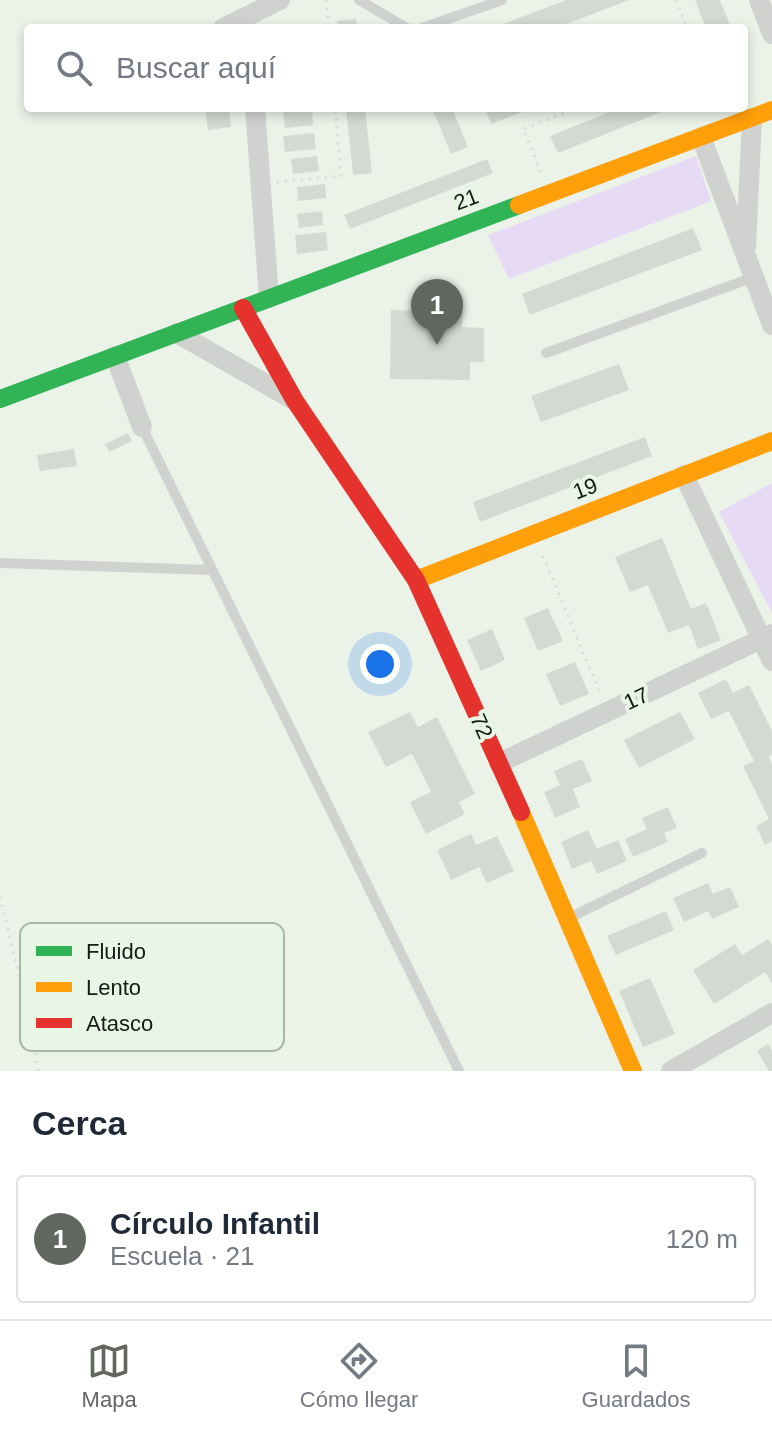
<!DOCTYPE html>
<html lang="es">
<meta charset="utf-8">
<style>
:root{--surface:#fff;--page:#f2f2f3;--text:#1f2937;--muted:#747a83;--line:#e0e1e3;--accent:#61675f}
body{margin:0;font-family:Arial,sans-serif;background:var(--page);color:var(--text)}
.you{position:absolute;left:380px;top:664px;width:28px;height:28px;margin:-20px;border:6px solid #fff;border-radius:50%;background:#1a73e8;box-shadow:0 0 0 12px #1a73e833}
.badge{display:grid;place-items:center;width:52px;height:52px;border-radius:50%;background:var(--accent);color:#fff;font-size:26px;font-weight:700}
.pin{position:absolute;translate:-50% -66px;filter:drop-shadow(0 2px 4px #0008)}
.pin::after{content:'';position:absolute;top:42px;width:28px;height:24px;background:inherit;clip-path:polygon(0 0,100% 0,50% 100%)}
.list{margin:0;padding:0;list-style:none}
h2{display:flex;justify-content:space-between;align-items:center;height:104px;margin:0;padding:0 32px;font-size:34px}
h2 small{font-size:26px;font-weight:400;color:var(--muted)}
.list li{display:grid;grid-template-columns:52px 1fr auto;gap:24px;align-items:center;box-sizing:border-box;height:128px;margin:0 16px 16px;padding:0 16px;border:2px solid var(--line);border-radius:8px}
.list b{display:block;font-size:30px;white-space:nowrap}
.list p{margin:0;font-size:26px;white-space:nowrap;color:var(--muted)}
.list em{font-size:26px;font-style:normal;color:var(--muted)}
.icon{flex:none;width:44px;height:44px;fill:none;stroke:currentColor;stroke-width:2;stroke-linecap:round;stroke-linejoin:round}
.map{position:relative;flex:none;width:772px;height:1071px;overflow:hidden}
.search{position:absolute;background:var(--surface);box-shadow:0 4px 12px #0003;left:24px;right:24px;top:24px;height:88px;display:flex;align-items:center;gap:20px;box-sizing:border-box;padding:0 28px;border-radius:8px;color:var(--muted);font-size:30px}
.sheet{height:248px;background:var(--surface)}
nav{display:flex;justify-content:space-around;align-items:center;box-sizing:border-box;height:112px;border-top:2px solid var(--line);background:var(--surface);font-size:22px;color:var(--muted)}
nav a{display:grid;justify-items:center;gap:4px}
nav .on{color:var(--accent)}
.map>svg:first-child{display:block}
.green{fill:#e7daf5}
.building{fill:#d3dad2}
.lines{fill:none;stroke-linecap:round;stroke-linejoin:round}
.path{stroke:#d9dbd9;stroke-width:3;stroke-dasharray:2 6;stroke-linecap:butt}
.lane{stroke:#d0d2d0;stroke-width:10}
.street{stroke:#d0d2d0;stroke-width:20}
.fast{stroke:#30b455;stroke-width:18}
.slow{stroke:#ff9f0a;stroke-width:18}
.jam{stroke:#e5322d;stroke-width:18}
.labels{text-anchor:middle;stroke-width:8;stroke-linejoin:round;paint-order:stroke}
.street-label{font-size:22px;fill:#161c15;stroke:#e8f7e5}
.key{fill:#e8f7e5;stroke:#a9b5a7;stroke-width:2}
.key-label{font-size:22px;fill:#161c15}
</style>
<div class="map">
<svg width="772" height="1071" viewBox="0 0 772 1071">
<rect width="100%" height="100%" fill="#ebf3e9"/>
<!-- green -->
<g class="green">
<polygon points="696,156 711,201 509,279 488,235"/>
<polygon points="772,483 772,613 719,512"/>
</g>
<!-- building -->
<g class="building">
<polygon points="566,0 629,0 556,28 493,28"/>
<polygon points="695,0 720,0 731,28 706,28"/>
<polygon points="356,19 357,28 338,28 337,21"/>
<polygon points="205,108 229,108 231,127 208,130"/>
<polygon points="346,108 365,108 372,173 353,175"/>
<polygon points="432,108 452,108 468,147 451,154"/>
<polygon points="485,108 533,108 491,124"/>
<polygon points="620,108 671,108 558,153 550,136"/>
<polygon points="312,109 313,125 285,128 283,112"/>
<polygon points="314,133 316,149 285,152 283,136"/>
<polygon points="317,156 319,171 293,174 291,159"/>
<polygon points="487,159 493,173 350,229 344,215"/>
<polygon points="325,184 326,198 298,201 297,187"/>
<polygon points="322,211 323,225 299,228 297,214"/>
<polygon points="693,228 702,250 530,315 522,294"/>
<polygon points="326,232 328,250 297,254 295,235"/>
<polygon points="391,310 463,312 462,327 484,328 484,362 470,362 470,380 390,379"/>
<polygon points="619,364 629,390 541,422 531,396"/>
<polygon points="128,433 132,441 109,452 105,444"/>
<polygon points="645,437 652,456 480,522 473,502"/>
<polygon points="74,449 77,466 40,471 37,455"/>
<polygon points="662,538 691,609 706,603 721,640 698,649 689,625 668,633 648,585 630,592 615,557"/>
<polygon points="548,608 563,641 538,651 524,618"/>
<polygon points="492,629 505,660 481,671 467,640"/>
<polygon points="575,662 589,694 560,706 546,674"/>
<polygon points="726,679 733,693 749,685 772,731 772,755 769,757 772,764 772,841 765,845 756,826 769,819 743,766 754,761 729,711 711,719 698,693"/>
<polygon points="410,712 418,727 437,717 475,794 459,802 465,814 426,834 410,802 431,792 412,754 386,767 368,732"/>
<polygon points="680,712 695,739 639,768 624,740"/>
<polygon points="582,759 592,781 573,789 580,807 555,818 544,792 560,785 554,771"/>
<polygon points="668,807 677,828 664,833 668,842 633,857 625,839 647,829 642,818"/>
<polygon points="588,830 597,849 618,840 627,861 597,874 591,861 572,869 561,842"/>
<polygon points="471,834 476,845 497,836 514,871 487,883 479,867 451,880 437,850"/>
<polygon points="708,883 713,894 730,887 739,907 712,919 708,911 684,922 673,898"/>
<polygon points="666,911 674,930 616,955 607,936"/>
<polygon points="768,939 772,945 772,984 765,972 714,1004 693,970 735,944 742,955"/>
<polygon points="650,978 675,1034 643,1047 619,991"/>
<polygon points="768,1044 772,1051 772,1071 769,1071 757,1051"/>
</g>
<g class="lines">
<!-- path -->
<g class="path">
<polyline points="326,0 329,28"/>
<polyline points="676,0 687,28"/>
<polyline points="541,172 523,129 577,108"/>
<polyline points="277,182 341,176 335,108"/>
<polyline points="543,556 600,693"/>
<polyline points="0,897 29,1016 38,1071"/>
</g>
<!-- lane -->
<g class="lane">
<polyline points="359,0 407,28"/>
<polyline points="422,28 502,0"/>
<polyline points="546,353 754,277"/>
<polyline points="142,427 459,1071"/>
<polyline points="0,563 210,570"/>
<polyline points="571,917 702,853"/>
</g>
<!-- street -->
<g class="street">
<polyline points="759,0 772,34"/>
<polyline points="223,28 280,0"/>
<polyline points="255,108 269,298"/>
<polyline points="701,137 772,325"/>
<polyline points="746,247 752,118"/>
<polyline points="177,333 292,399"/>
<polyline points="115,356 142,427"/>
<polyline points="684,475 772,661"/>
<polyline points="499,763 772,634"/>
<polyline points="671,1071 772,1013"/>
</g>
<!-- fast -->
<polyline class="fast" points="0,399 519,205"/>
<!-- slow -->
<g class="slow">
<polyline points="519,205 772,110"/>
<polyline points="416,580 772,441"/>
<polyline points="521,812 633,1071"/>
</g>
<!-- jam -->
<polyline class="jam" points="243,308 295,401 416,580 521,812"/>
</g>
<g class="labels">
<!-- street labels -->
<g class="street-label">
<text transform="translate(466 199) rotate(-21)" y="8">21</text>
<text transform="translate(585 488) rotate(-21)" y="8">19</text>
<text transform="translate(636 698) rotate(-25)" y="8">17</text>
<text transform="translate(482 726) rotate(66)" y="8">72</text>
</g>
</g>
<!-- legend -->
<rect x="20" y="923" width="264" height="128" rx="12" class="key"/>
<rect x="36" y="946" width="36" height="10" fill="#30b455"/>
<rect x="36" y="982" width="36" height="10" fill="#ff9f0a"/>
<rect x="36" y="1018" width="36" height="10" fill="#e5322d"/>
<g class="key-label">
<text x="86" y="959">Fluido</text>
<text x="86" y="995">Lento</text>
<text x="86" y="1031">Atasco</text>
</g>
</svg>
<div class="you"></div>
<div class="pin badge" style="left:437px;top:345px">1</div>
<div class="search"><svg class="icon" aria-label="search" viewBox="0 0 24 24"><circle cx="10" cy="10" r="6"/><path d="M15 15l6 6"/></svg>Buscar aquí</div>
</div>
<section class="sheet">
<h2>Cerca<small></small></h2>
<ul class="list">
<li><span class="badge">1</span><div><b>Círculo Infantil</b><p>Escuela · 21</p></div><em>120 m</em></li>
</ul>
</section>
<nav>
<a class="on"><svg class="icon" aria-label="map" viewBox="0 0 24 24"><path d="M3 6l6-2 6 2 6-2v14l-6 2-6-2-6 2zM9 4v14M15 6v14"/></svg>Mapa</a>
<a><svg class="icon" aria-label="directions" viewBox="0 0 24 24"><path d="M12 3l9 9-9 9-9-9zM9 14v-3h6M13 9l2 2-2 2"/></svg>Cómo llegar</a>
<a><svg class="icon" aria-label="saved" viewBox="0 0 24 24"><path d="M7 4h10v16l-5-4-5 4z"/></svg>Guardados</a>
</nav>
